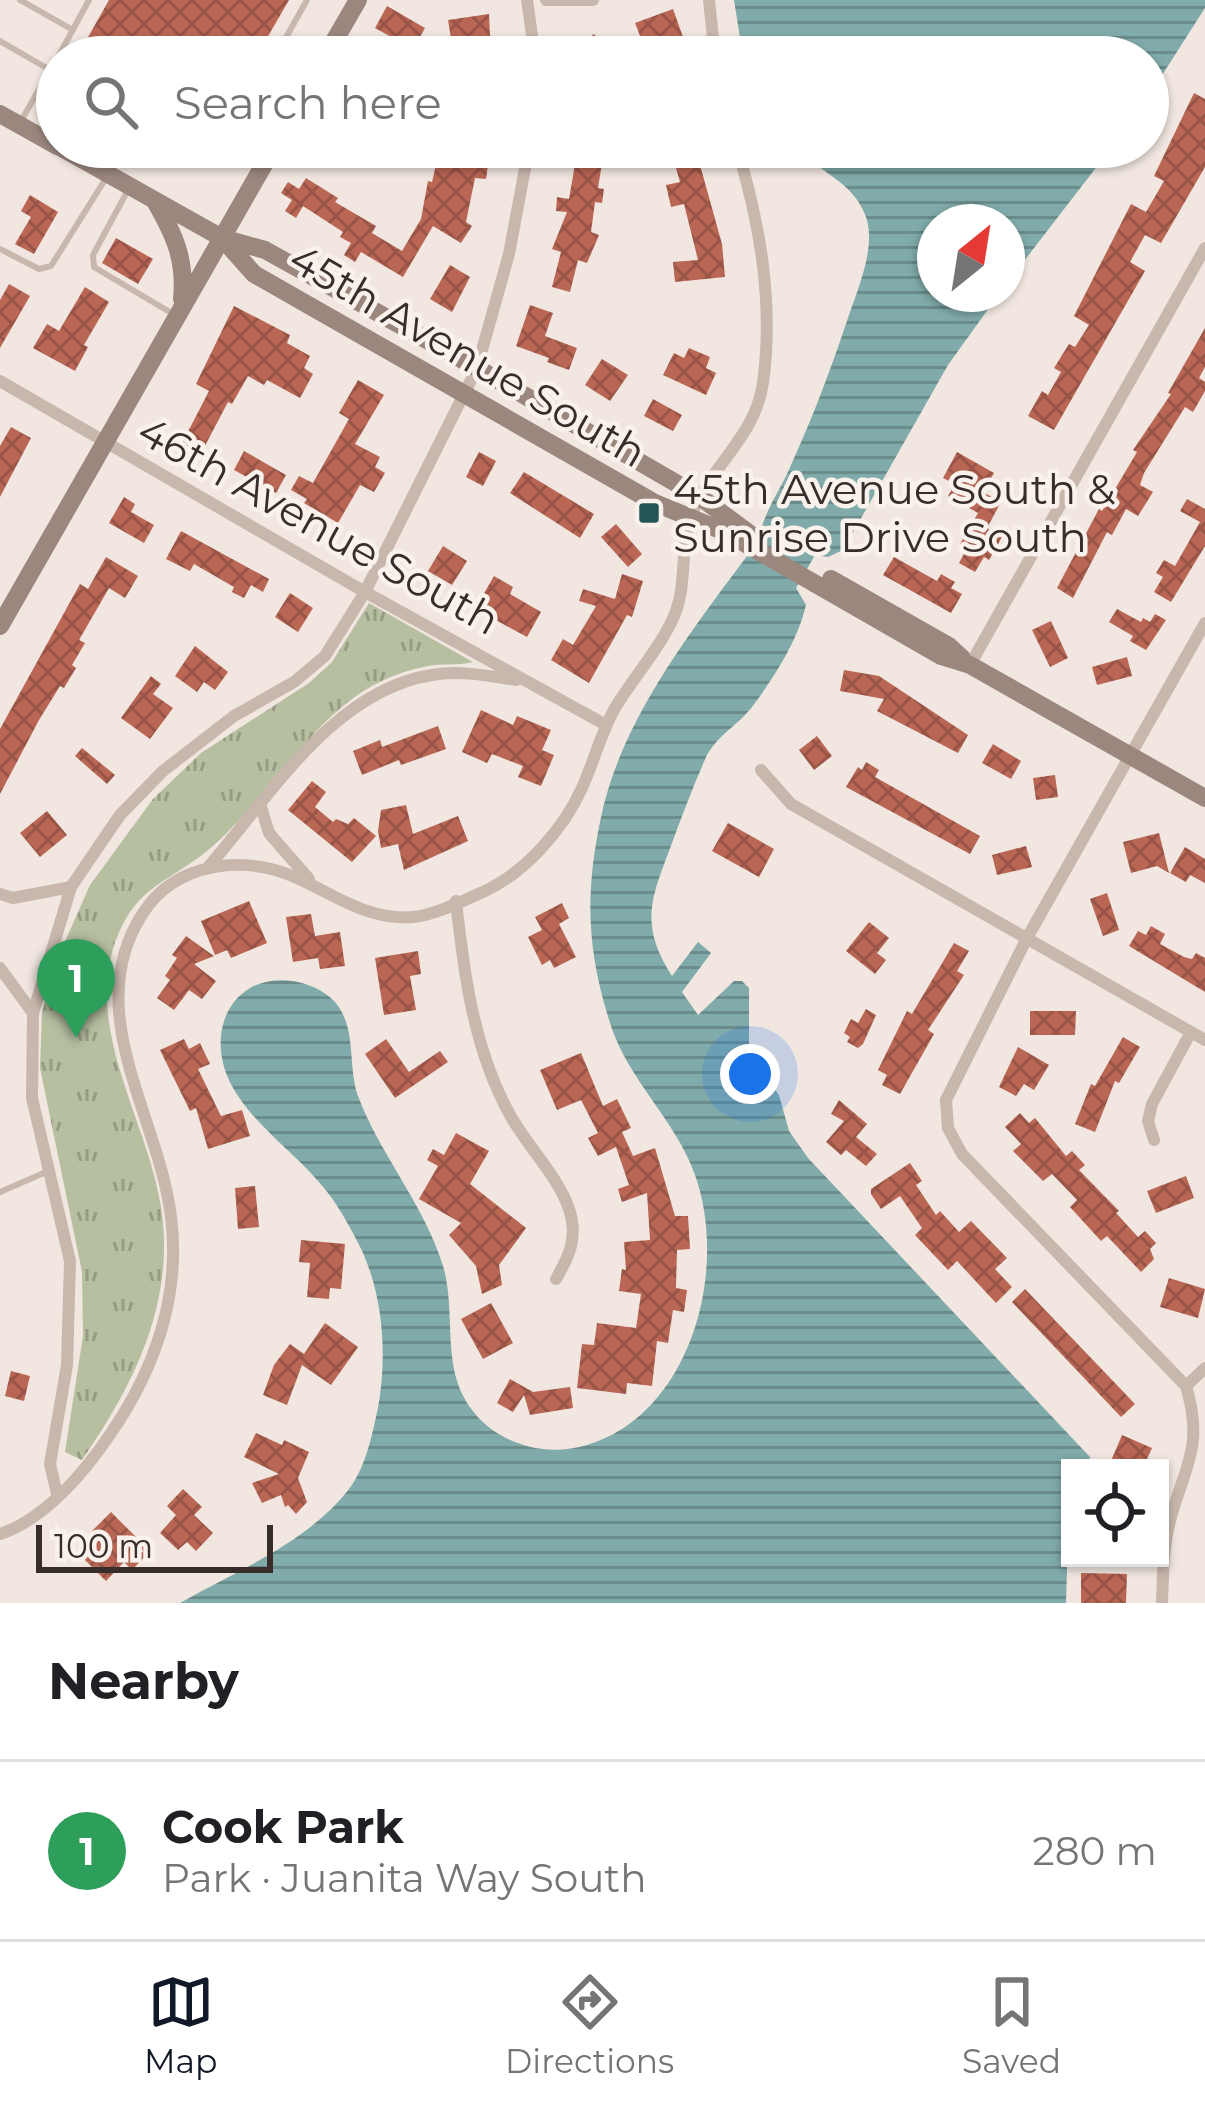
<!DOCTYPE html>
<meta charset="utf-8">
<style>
:root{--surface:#fff;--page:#f6f6f6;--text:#202124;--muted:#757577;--line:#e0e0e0;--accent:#111827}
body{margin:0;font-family:Montserrat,sans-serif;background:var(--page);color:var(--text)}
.controls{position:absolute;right:36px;bottom:36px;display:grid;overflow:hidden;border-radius:0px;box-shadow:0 3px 9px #0004}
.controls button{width:108px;height:108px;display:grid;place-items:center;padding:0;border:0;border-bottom:3px solid var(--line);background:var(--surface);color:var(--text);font:60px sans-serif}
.compass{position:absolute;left:917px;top:204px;width:108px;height:108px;border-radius:50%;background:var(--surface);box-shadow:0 3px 9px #0004;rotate:30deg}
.scale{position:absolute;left:36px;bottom:30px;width:237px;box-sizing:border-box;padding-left:12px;border:6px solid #372e2b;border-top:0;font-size:33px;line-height:42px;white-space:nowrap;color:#372e2b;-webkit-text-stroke:9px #f9f2ec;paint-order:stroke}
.you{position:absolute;left:750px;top:1074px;width:42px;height:42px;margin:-30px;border:9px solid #fff;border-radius:50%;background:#1a73e8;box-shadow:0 0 0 18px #1a73e833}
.badge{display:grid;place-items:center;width:78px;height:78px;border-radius:50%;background:var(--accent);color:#fff;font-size:39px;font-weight:700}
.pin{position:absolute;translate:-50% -99px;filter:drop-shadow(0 3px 6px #0008)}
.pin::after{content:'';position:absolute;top:63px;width:42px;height:36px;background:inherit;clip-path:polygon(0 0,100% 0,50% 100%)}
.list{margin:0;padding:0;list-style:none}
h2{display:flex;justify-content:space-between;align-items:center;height:156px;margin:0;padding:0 48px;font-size:51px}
h2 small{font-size:39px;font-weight:400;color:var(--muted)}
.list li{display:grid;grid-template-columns:78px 1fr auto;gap:36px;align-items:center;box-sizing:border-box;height:180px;padding:0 48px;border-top:3px solid var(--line)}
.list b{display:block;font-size:45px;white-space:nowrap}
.list p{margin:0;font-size:39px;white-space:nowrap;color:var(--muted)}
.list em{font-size:39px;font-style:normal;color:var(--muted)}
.icon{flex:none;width:66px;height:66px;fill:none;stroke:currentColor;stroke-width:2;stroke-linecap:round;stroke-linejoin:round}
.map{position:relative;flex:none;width:1205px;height:1603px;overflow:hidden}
.search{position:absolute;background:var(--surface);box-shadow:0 3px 9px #0004;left:36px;right:36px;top:36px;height:132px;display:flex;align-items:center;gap:30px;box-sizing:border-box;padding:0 42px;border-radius:66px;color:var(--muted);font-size:45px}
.sheet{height:336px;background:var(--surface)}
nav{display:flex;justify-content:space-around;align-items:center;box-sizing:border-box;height:168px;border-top:3px solid var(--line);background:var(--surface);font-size:33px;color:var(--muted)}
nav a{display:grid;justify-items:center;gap:6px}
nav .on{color:var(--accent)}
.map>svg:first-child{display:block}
.park{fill:url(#park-tufts)}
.water{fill:url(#water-rules)}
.building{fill:url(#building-cross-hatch)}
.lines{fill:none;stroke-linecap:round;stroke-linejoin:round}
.lane{stroke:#c8b7ac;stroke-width:6}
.street{stroke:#c8b7ac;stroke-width:12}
.secondary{stroke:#9b877e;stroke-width:18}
.poi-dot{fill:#245454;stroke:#f9f2ec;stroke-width:4.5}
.labels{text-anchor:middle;stroke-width:9;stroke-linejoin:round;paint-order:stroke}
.street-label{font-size:42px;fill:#372e2b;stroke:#f9f2ec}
.poi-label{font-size:42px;fill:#372e2b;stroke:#f9f2ec;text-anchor:start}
</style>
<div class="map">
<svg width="1205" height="1603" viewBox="0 0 1205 1603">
<defs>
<pattern id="park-tufts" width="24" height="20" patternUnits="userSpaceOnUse" patternTransform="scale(3)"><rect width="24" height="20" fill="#b7bfa1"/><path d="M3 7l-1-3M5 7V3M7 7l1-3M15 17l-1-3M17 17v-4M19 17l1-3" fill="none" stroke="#969c83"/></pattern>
<pattern id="water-rules" width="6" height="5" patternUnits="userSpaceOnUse" patternTransform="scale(3)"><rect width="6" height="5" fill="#81abaa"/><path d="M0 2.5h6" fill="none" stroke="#6a8c8b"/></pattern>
<pattern id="building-cross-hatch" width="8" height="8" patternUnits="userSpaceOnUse" patternTransform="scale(3)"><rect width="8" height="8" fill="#ba6654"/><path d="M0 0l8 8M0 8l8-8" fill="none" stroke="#985446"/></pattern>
</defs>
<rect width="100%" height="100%" fill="#f1e7e0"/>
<!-- park -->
<path class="park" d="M369 603 473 662C457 666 442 663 428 666 338 683 305 750 248 810 234 826 219 842 202 855 171 879 141 887 122 926 76 1018 147 1116 161 1207 176 1301 134 1385 82 1460L65 1452 83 1336 82 1272 40 1068 42 1012 60 953 90 885 153 799 201 753 309 683 332 662Z"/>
<!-- water -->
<g class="water">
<polygon points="734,0 1205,0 1205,8 1148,97 1148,57 743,57"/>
<path d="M794 147H1112L1007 283V222H935V294H999L948 365 843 550 828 557 815 555 796 588 806 605C798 640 774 678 752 707 738 725 719 734 707 755 694 784 683 813 672 843 652 897 638 923 672 976L698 942 711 953 682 992 698 1015 734 981H742L749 988V1053L779 1095 789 1131 808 1158 1090 1457 1087 1468H1070L1066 1603H180C238 1570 307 1543 349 1489 366 1467 372 1435 378 1408 388 1352 383 1287 355 1237 346 1220 336 1202 324 1188 288 1142 215 1102 221 1036 223 1016 232 999 250 988 275 974 311 980 332 999 358 1024 347 1065 358 1096 380 1155 424 1204 443 1266 454 1303 446 1344 457 1381 474 1435 534 1461 587 1445 691 1414 729 1270 695 1175 676 1120 627 1079 610 1023 587 951 585 895 600 822 619 723 689 634 747 556 756 544 760 530 765 518 772 500 784 483 791 465 813 417 832 366 849 315 859 286 876 246 866 217 854 182 818 171 794 147Z"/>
</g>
<!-- building -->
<g class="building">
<polygon points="109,0 289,0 256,57 118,57 87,39"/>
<polygon points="387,6 425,28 413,49 375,28"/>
<polygon points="673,9 683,37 646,51 635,23"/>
<polygon points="489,14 491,57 454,57 448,20"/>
<polygon points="594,34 611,57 563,57"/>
<polygon points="1194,93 1205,99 1205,167 1161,243 1145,235 1130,262 1145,271 1054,430 1028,416 1042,391 1048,395 1061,372 1054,368 1069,344 1075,347 1089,325 1074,316 1131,204 1146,212 1164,181 1154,176"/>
<polygon points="446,147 490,152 486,179 475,178 466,222 472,226 461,243 433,226 403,277 361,252 355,262 344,255 351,243 340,237 343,232 303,206 296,218 285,211 292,200 281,193 288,182 299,189 306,178 338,198 335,202 376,226 372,233 402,251 421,219 428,181 432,182 436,165 442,166"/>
<polygon points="670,147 695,147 722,244 725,277 675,282 673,262 698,260 684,204 671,207 666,185 680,182"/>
<polygon points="577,153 603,157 598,188 604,189 602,203 595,202 591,232 599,235 587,263 578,260 570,292 552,287 561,252 552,249 567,212 556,211 557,197 569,199"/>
<polygon points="30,195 58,212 34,254 15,244 31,217 21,211"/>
<polygon points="116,238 153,259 138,284 102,263"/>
<polygon points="450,265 470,277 452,312 430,299"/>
<polygon points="9,284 30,296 0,348 0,300"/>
<polygon points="85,287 109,302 84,345 88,347 75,371 33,348 47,324 59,331"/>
<polygon points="530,305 553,313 545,336 577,348 569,370 547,362 549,358 516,346"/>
<polygon points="234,306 290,335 287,343 310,356 304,368 313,374 300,398 267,380 264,385 248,376 232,404 228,402 198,459 179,449 209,391 196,384"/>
<polygon points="1205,328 1205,367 1199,378 1205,382 1205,391 1193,412 1185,407 1144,473 1140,485 1153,492 1138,516 1126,509 1112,535 1107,532 1073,598 1057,588 1099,509 1102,511 1137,452 1133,450 1171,394 1168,393"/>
<polygon points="689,348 710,357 706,368 716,373 706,395 663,375 674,353 684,358"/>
<polygon points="602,359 628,375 610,401 585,385"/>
<polygon points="358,380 384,395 355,444 380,457 375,467 385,473 374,492 360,485 338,523 304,503 307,499 291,490 299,476 313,483 349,419 339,413"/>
<polygon points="653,399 682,415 673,431 644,416"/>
<polygon points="11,427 31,438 0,497 0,446"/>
<polygon points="244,451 286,475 276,493 234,470"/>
<polygon points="479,452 496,461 483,486 466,477"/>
<polygon points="957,452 994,473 983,492 1001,502 987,528 1002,537 989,560 984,557 975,572 959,563 967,548 960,544 978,513 948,496 955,484 943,478"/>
<polygon points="524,472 594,514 580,538 510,493"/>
<polygon points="124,497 135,504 131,512 154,525 144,543 109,523"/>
<polygon points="1187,499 1205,509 1205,546 1171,602 1154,592 1163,577 1156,573 1164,560 1175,566 1200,522 1180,511"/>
<polygon points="616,524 642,554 628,567 601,537"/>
<polygon points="181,531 269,579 263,592 251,585 244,598 232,592 234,587 194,564 190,571 166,559"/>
<polygon points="443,546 467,561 452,585 428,571"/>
<polygon points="106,557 138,576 125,598 109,588 79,640 85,643 72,665 76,668 64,688 60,686 39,720 0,794 0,729 80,584 88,589"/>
<polygon points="894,557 937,581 941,574 955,582 951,588 962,594 951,613 883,575"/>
<polygon points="622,574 643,581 632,617 627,615 589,683 551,660 563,639 573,645 596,606 579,601 583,589 615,599"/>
<polygon points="494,576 513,587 510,594 541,612 527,637 475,609"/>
<polygon points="290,593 313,608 298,632 275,617"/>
<polygon points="1117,609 1141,622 1143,618 1150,622 1155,614 1166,620 1146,650 1130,641 1133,636 1109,622"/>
<polygon points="1051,621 1068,658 1050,667 1032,630"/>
<polygon points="195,646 228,672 215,690 204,682 197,692 175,676"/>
<polygon points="1127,657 1132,676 1097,685 1092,667"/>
<polygon points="844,670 879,676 968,735 958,753 877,711 884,699 840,691"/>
<polygon points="151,676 161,684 153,694 173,708 150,739 121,718"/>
<polygon points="481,710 513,725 517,716 551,730 542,750 554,755 541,786 518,777 523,766 492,754 487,763 462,752"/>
<polygon points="438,726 446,749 401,765 399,760 362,775 353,751 380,740 382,747"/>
<polygon points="817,736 832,756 814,770 799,750"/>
<polygon points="993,744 1021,761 1011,779 982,763"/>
<polygon points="82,748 115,775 107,784 75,756"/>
<polygon points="866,762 879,770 875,777 980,836 970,854 846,787 858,767 862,770"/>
<polygon points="1055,775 1058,797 1036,800 1033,778"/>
<polygon points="312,781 326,792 315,807 333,822 336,819 348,824 354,818 376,836 352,862 288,810"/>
<polygon points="406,805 413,834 458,816 468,841 404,870 398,844 381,848 378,831 381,810"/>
<polygon points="47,811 67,835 40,857 20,833"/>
<polygon points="728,823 774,849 759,877 712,851"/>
<polygon points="1159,833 1169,873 1157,866 1131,873 1123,842"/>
<polygon points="1026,846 1032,867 997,875 992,855"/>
<polygon points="1185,847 1205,859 1205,883 1190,875 1186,882 1170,873"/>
<polygon points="1107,893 1119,930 1103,936 1090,899"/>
<polygon points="249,901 267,943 231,958 227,950 215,955 201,921"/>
<polygon points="562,903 569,918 559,924 576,957 554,968 550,960 542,965 528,937 542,930 535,917"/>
<polygon points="311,914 315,936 340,932 345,966 320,969 318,958 293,962 286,917"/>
<polygon points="869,922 889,938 877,953 886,960 875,974 846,951"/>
<polygon points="1151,926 1165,934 1160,944 1184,957 1192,959 1196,953 1205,958 1205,992 1129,946 1138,931 1146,935"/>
<polygon points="186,936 214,956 194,964 216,981 202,999 189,990 174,1010 157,998 170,980 165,976 177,958 172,955"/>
<polygon points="954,943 969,951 957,971 964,975 928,1030 934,1034 900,1094 882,1085 887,1075 878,1070 907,1011 912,1014"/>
<polygon points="418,951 421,974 410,976 416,1010 384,1015 375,958"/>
<polygon points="866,1009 876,1015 863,1044 858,1048 847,1042 850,1037 844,1033 851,1019 858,1023"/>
<polygon points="1030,1011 1076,1011 1075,1035 1030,1035"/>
<polygon points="1123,1037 1140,1047 1119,1083 1115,1081 1095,1132 1075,1124 1091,1084 1095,1086"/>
<polygon points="184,1039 189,1049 200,1043 210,1064 198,1069 221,1116 242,1110 250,1136 208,1149 196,1108 190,1111 160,1050"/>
<polygon points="386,1039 409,1072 440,1051 448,1062 395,1098 365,1054"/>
<polygon points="1018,1047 1049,1065 1034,1090 1024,1084 1016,1096 999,1087"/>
<polygon points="581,1053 603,1106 617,1099 631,1128 622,1132 633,1156 655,1148 675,1216 688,1216 690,1249 677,1250 676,1288 687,1290 684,1312 673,1310 668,1343 657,1341 652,1386 627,1383 626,1394 577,1388 582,1344 594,1345 597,1323 636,1328 641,1294 619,1291 622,1269 626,1270 624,1242 650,1240 647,1193 622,1202 618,1189 629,1185 616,1147 598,1156 588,1138 598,1133 581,1100 557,1110 540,1070"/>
<polygon points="839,1100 867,1124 856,1137 877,1154 866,1166 846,1150 841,1155 826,1142 844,1121 831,1114"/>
<polygon points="1020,1113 1029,1123 1035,1118 1066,1156 1072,1151 1085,1165 1079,1170 1119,1211 1116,1213 1138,1237 1145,1231 1156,1243 1150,1249 1154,1259 1141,1272 1107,1236 1101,1241 1070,1207 1077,1200 1052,1174 1043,1181 1013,1151 1021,1144 1005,1127"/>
<polygon points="456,1133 489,1151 470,1184 526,1228 499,1265 502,1285 482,1294 476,1266 449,1235 461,1223 419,1199 438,1166 427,1160 433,1149 444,1155"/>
<polygon points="910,1163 922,1181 916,1185 936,1215 940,1211 959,1232 971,1221 1007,1258 995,1269 1012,1287 996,1303 957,1261 948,1270 915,1235 922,1228 900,1196 881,1209 871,1194 871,1189"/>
<polygon points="1186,1176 1194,1198 1156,1213 1147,1191"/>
<polygon points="255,1186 259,1227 238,1229 235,1188"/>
<polygon points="301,1240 345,1244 341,1289 330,1288 329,1299 307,1297 310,1263 299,1262"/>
<polygon points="1169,1278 1205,1289 1198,1318 1160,1307"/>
<polygon points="1025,1289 1135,1404 1121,1417 1012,1302"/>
<polygon points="491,1303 513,1343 483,1359 461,1319"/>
<polygon points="325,1323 358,1347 331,1385 302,1365 287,1405 263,1395 274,1365 290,1344 304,1354"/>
<polygon points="11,1371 30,1376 24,1401 5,1396"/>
<polygon points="510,1379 533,1392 570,1387 573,1408 530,1415 524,1395 513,1412 497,1403"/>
<polygon points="256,1433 282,1445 284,1440 309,1452 298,1478 307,1502 296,1514 288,1505 285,1507 281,1495 262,1503 252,1483 279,1474 244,1457"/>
<polygon points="1122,1435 1152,1448 1143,1468 1108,1468"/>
<polygon points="183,1489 202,1507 194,1515 213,1533 196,1551 187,1542 178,1550 160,1533 176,1515 167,1506"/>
<polygon points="111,1512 150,1551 132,1570 124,1562 106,1581 82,1557 100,1539 92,1531"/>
<polygon points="1081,1573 1127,1574 1126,1603 1081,1603"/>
</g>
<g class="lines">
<!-- lane -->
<g class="lane">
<polyline points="20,0 73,30"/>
<polyline points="0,41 57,74"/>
<polyline points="58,57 89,0"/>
<polyline points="275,57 307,0"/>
<polyline points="21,121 57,58"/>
<polyline points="191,147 220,156 225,147"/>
<polyline points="128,190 93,255 94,267 173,314"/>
<polyline points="0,249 39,269 51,266 108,175"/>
<polyline points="0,1192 46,1172"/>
</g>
<!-- street -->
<g class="street">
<polyline points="527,0 535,57"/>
<polyline points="546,0 593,0"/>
<polyline points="709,0 715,57"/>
<polyline points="0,381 365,592 606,725"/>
<polyline points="970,665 1205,248"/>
<polyline points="761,770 791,804 1205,1040"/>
<polyline points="261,807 269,833 309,879"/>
<path d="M209 866C270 796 334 690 432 675 460 670 489 676 516 680"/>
<polyline points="0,894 13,898 71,887"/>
<path d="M456 901C464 975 474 1050 510 1115 527 1146 558 1176 569 1209 578 1237 570 1255 556 1279"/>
<polyline points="0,968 33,1013"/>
<polyline points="1154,1140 1148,1121 1152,1104 1191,1032"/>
<polyline points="1186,1386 1205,1368"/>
<polyline points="57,1494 50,1464 67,1365 70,1261 32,1098 33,1013 71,887 120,815 163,771 234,716 294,682 325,656 365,592 477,368 509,254 529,147"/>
<path d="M0 1534C45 1519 85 1472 111 1433 155 1369 181 1295 171 1217 159 1116 79 1011 143 913 176 862 244 854 297 878 335 895 369 921 413 917 435 915 465 900 485 891 526 872 564 828 582 788 594 761 601 733 615 708 633 678 665 642 676 611 687 580 680 547 691 517 708 467 755 439 763 383 774 302 760 225 737 147"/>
<path d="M1162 1603C1163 1577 1163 1550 1169 1525 1183 1467 1205 1450 1186 1386L962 1154 948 1128 946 1100 1027 938 1205 623"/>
</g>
<!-- secondary -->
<g class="secondary">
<polyline points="325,57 358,0"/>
<polyline points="0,114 57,146"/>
<polyline points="60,147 222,238 265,250 477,368 700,497 750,534"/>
<path d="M155 201C174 234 186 259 182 299"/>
<polyline points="222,238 254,274 655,503 725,532 941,656 970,665 1205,798"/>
<polyline points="831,579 949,646 962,658"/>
<polyline points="0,626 274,147"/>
</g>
</g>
<!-- markers -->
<rect class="poi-dot" x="637" y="501" width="24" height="24" rx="6"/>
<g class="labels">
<!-- street labels -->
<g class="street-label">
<text transform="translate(468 355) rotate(30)" y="15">45th Avenue South</text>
<text transform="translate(319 525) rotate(29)" y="15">46th Avenue South</text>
</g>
<!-- poi labels -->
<g class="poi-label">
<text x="673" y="504">45th Avenue South &amp;<tspan x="673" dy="48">Sunrise Drive South</tspan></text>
</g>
</g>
</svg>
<div class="controls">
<button><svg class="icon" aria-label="locate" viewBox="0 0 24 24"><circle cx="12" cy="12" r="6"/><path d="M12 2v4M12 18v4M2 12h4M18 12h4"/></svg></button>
</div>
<svg class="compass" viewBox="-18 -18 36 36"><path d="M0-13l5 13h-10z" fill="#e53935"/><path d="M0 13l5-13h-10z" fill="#757577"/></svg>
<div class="scale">100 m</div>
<div class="you"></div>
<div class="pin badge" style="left:76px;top:1038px;background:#2e9e5b">1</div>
<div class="search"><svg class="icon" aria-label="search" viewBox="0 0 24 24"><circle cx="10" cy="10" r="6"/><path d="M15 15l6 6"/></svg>Search here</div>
</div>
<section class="sheet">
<h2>Nearby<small></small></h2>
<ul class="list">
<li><span class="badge" style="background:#2e9e5b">1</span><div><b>Cook Park</b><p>Park · Juanita Way South</p></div><em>280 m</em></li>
</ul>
</section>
<nav>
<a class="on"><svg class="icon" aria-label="map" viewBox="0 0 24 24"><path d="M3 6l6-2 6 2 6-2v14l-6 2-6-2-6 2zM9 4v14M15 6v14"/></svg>Map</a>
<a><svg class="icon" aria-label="directions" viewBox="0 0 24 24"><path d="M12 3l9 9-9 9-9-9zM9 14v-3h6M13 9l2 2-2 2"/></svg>Directions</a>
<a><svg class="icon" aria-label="saved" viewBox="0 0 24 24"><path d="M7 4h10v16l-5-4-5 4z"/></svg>Saved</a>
</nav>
